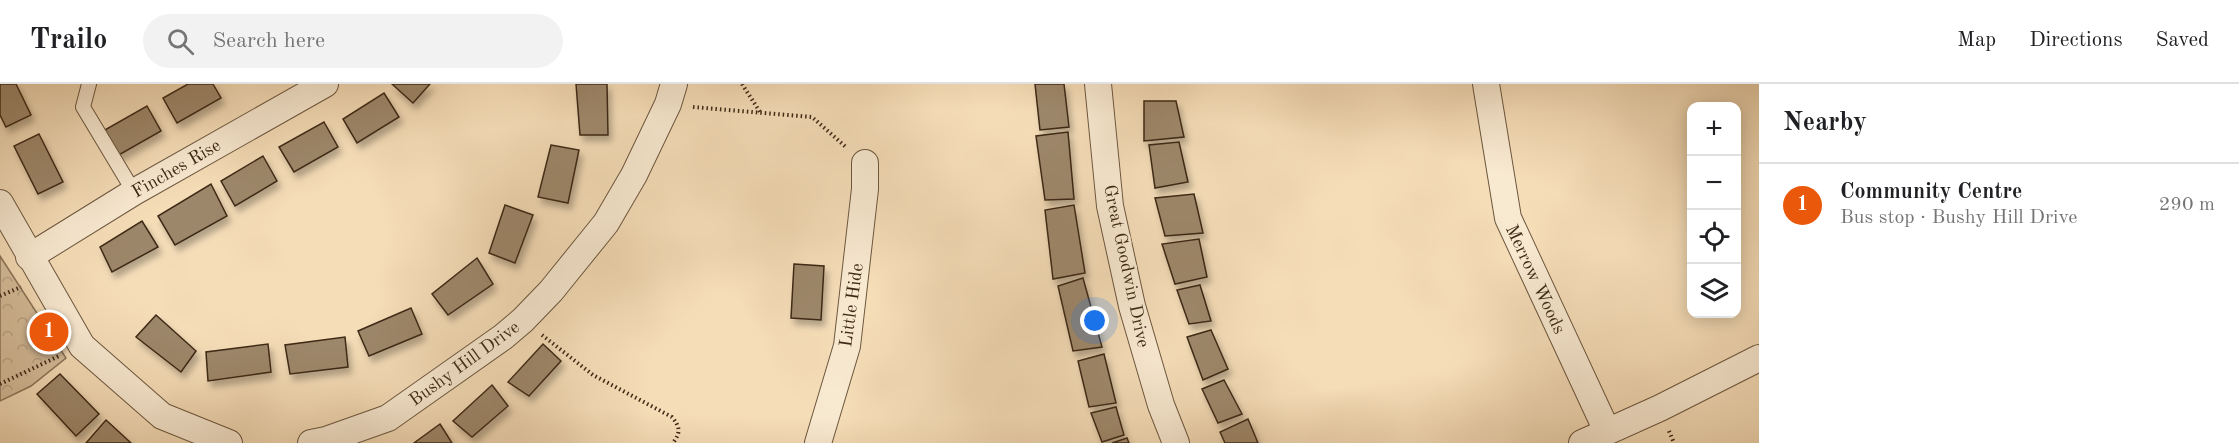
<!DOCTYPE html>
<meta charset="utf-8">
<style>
:root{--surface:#fff;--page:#f2f2f2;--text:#202124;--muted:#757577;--line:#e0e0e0;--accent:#ea580c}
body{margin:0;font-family:"Old Standard TT",serif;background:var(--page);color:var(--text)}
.controls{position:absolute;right:18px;top:18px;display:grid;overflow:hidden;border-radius:12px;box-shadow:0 3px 15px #0003}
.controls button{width:54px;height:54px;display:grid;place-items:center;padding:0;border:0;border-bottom:2px solid var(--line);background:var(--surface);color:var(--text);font:30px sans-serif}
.you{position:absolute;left:1095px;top:237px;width:21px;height:21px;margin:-15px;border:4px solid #fff;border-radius:50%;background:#1a73e8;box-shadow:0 0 0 9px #1a73e833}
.badge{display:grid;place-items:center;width:39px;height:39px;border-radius:50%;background:var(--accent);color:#fff;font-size:20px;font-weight:700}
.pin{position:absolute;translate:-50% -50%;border:3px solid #fff;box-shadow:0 2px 6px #0006}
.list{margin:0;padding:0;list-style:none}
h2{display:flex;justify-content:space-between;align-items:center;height:78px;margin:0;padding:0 24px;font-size:26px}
h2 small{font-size:20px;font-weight:400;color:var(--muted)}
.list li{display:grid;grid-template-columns:39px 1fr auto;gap:18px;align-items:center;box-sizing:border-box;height:84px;padding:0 24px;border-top:2px solid var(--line)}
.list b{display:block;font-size:22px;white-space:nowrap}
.list p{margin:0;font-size:20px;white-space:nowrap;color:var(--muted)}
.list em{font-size:20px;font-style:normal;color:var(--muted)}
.icon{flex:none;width:33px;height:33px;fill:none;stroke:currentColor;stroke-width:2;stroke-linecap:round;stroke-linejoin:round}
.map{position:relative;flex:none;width:1759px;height:359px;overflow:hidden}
header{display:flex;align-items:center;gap:36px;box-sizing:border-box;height:84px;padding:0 30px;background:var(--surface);border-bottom:2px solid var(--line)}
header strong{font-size:28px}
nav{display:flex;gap:33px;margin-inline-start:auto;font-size:21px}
.search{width:420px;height:54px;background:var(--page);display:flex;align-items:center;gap:15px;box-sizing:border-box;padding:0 21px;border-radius:33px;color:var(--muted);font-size:22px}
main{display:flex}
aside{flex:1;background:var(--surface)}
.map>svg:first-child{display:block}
.park{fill:url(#park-crowns);stroke:#8a7459;stroke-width:1.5}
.building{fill:#9d876a;stroke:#3e2916;stroke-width:1.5;filter:url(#shadow)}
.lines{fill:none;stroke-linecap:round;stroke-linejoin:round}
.lane-casing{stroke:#6c563e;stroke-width:16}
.street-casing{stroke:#6c563e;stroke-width:28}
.path{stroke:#3e2916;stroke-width:4;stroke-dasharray:1.5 3;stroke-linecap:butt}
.lane{stroke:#f8e9d1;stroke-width:14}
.street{stroke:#f8e9d1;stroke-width:26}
.labels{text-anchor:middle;stroke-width:5;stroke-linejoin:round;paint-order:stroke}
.street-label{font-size:18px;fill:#3e2916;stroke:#f8e9d1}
</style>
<header>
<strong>Trailo</strong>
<div class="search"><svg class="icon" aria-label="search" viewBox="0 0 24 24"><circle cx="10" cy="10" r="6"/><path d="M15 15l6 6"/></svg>Search here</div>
<nav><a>Map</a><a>Directions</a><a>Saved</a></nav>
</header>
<main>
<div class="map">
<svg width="1759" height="359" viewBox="0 0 1759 359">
<defs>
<pattern id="park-crowns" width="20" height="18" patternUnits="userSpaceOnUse" patternTransform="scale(1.5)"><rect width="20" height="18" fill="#d6be9c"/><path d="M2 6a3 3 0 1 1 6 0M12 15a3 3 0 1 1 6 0" fill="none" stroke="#b9a386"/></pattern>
<filter id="shadow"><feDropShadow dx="3.5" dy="6" stdDeviation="3" flood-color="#0004"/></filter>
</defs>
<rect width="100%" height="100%" fill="#f5ddb8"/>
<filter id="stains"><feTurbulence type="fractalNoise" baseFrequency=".00333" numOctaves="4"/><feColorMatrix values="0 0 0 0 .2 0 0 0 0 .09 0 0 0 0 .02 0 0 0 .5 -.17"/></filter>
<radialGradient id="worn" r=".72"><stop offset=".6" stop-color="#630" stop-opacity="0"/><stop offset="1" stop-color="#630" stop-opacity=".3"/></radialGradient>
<!-- park -->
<polygon class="park" points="0,172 66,274 31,302 0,317"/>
<!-- building -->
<g class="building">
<polygon points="0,0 16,0 31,31 6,43 0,31"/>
<polygon points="188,0 213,0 221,14 177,39 163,14"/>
<polygon points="392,0 430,0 413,19"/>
<polygon points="576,0 607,0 608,51 580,51"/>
<polygon points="1035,0 1064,0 1069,43 1040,46"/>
<polygon points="384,9 399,33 357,59 343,35"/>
<polygon points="1144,17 1176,17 1184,53 1144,57"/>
<polygon points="147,22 161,47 117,72 103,47"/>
<polygon points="324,38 338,63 294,88 279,63"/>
<polygon points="1068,48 1074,115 1045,116 1036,52"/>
<polygon points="39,50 63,98 38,110 14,62"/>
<polygon points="1179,58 1188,98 1155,104 1149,61"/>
<polygon points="551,61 579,66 568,119 538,113"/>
<polygon points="263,72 277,97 235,122 221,97"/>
<polygon points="211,100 227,132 175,161 158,132"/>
<polygon points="1194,110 1203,149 1165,152 1155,114"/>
<polygon points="505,121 533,131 515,179 489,169"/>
<polygon points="1074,121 1085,189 1053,195 1045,126"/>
<polygon points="142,137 158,163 112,188 100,163"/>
<polygon points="1199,155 1207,193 1175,200 1162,160"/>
<polygon points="477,174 493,200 448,231 432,210"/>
<polygon points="794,180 824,182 821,236 791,234"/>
<polygon points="1083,194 1102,263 1073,267 1058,202"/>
<polygon points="1200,201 1211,237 1189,240 1177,206"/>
<polygon points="411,224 422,250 369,272 358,247"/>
<polygon points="156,231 196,267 181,288 136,253"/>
<polygon points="1211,246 1228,285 1203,296 1187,253"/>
<polygon points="345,253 348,283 290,290 285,261"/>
<polygon points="268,260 271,288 208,297 206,268"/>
<polygon points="543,260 561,277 529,312 508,298"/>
<polygon points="1104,270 1116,319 1089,323 1078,277"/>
<polygon points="60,290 99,330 76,352 37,310"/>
<polygon points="1224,296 1242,330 1218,339 1202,305"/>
<polygon points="492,301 508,322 472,353 453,337"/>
<polygon points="1116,323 1124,351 1102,358 1091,329"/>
<polygon points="1248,335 1258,359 1225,359 1220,348"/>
<polygon points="106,336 131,359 86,359"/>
<polygon points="440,340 452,359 414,359"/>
<polygon points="1127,354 1129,359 1112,359"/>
</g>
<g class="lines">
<defs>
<polyline id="lane" points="89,0 83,23 134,108"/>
<g id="street">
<polyline points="1098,0 1110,122 1132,222 1161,321 1176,359"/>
<polyline points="1486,0 1508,134 1607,347"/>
<polyline points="0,119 82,262 162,332 229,359"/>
<polyline points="29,173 134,108 325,0"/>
<polyline points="311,359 326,356 388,334 503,253 523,236 551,207 606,139 634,91 668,20 674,0"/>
<polyline points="818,359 847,262 865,105 865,79"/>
<polyline points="1582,359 1660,324 1759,274"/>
</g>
</defs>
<!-- lane casing -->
<use href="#lane" class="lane-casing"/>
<!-- street casing -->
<use href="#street" class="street-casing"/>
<!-- path -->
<g class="path">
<polyline points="742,0 760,28"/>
<polyline points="693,23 812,33 847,64"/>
<polyline points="0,212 21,203"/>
<path d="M542 251 593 291 672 333C680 343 681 348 673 359"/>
<polyline points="0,300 59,272"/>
<polyline points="1669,347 1674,359"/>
</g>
<!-- lane -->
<use href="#lane" class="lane"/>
<!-- street -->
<use href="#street" class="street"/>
</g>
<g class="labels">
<!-- street labels -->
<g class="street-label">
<text transform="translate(176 84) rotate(-30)" y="6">Finches Rise</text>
<text transform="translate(1127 182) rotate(78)" y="6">Great Goodwin Drive</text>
<text transform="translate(1536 195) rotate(65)" y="6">Merrow Woods</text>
<text transform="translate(851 221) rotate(-82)" y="6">Little Hide</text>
<text transform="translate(464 279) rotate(-36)" y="6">Bushy Hill Drive</text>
</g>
</g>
<rect width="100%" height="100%" filter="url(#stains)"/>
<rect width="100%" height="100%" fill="url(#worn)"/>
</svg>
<div class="controls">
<button>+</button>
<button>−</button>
<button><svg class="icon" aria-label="locate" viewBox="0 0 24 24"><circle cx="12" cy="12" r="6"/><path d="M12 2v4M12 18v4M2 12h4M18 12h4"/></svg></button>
<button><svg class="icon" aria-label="layers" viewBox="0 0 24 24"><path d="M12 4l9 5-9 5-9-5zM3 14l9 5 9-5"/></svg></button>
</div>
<div class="you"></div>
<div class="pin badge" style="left:49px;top:248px">1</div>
</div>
<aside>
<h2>Nearby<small></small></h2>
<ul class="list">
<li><span class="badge">1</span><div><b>Community Centre</b><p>Bus stop · Bushy Hill Drive</p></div><em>290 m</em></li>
</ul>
</aside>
</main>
